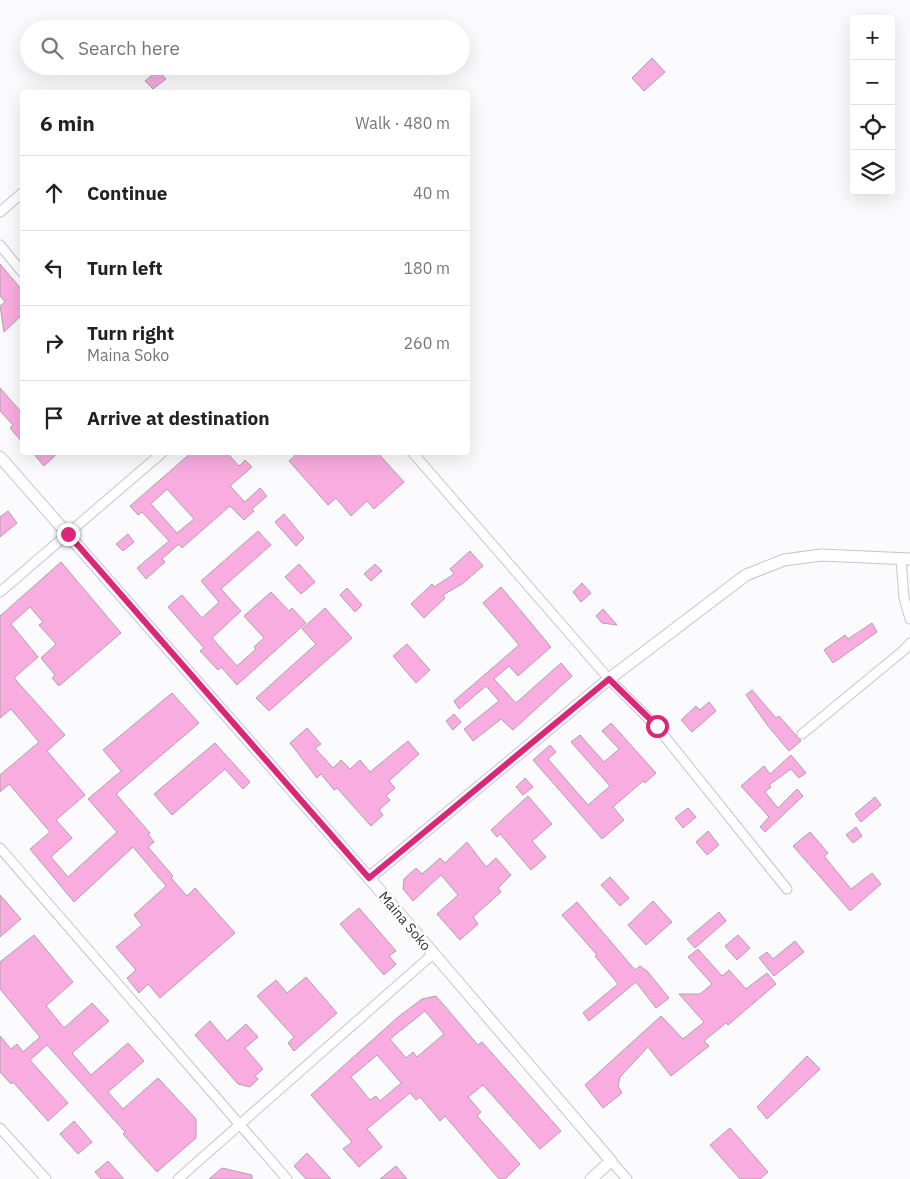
<!DOCTYPE html>
<meta charset="utf-8">
<style>
:root{--surface:#fff;--page:#f6f6f6;--text:#222;--muted:#767676;--line:#e0e0e0}
body{margin:0;font-family:"IBM Plex Sans",sans-serif;background:var(--page);color:var(--text)}
.controls{position:absolute;right:15px;top:15px;display:grid;overflow:hidden;border-radius:5px;box-shadow:0 5px 20px #0002}
.controls button{width:45px;height:45px;display:grid;place-items:center;padding:0;border:0;border-bottom:1px solid var(--line);background:var(--surface);color:var(--text);font:25px sans-serif}
.stop{position:absolute;width:15px;height:15px;margin:-11px;border:4px solid #db2777;border-radius:50%;background:#fff}
.stop.end{background:#db2777;border-color:#fff;box-shadow:0 1px 5px #0008}
.list{margin:0;padding:0;list-style:none}
h2{display:flex;justify-content:space-between;align-items:center;height:65px;margin:0;padding:0 20px;font-size:21px}
h2 small{font-size:16px;font-weight:400;color:var(--muted)}
.list li{display:grid;grid-template-columns:32px 1fr auto;gap:15px;align-items:center;box-sizing:border-box;height:75px;padding:0 20px;border-top:1px solid var(--line)}
.list b{display:block;font-size:19px;white-space:nowrap}
.list p{margin:0;font-size:16px;white-space:nowrap;color:var(--muted)}
.list em{font-size:16px;font-style:normal;color:var(--muted)}
.icon{flex:none;width:28px;height:28px;fill:none;stroke:currentColor;stroke-width:2;stroke-linecap:round;stroke-linejoin:round}
.map{position:relative;flex:none;width:910px;height:1179px;overflow:hidden}
.search{position:absolute;background:var(--surface);box-shadow:0 5px 20px #0002;left:20px;top:20px;width:450px;height:55px;display:flex;align-items:center;gap:12px;box-sizing:border-box;padding:0 18px;border-radius:28px;color:var(--muted);font-size:19px}
.panel{position:absolute;background:var(--surface);box-shadow:0 5px 20px #0002;left:20px;top:90px;width:450px;height:365px;border-radius:5px}
.map>svg:first-child{display:block}
.building{fill:#f8acdf;stroke:#b2a0ab;fill-rule:evenodd}
.lines{fill:none;stroke-linecap:round;stroke-linejoin:round}
.minor-casing{stroke:#c9c2d4;stroke-width:11}
.tertiary-casing{stroke:#c9c2d4;stroke-width:13}
.minor{stroke:#fff;stroke-width:9}
.tertiary{stroke:#fff;stroke-width:11}
.route{stroke:#db2777;stroke-width:6}
.labels{text-anchor:middle;stroke-width:4.5;stroke-linejoin:round;paint-order:stroke}
.street-label{font-size:14px;fill:#343138;stroke:#fff}
</style>
<div class="map">
<svg width="910" height="1179" viewBox="0 0 910 1179">
<rect width="100%" height="100%" fill="#fbfafd"/>
<!-- building -->
<g class="building">
<polygon points="652,58 665,72 644,91 632,78"/>
<polygon points="158,70 166,79 153,89 145,81"/>
<polygon points="0,264 22,290 22,315 4,332 0,306 5,302 0,296"/>
<polygon points="0,388 22,413 22,442 10,428 13,425 0,411"/>
<polygon points="32,452 59,452 44,466"/>
<path d="M192 452H226L239 466 245 460 252 467 230 486 245 502 260 488 267 496 252 509 254 511 244 520 230 506 182 548 179 544 162 559 165 562 146 579 137 568 169 541 142 512 138 515 130 506ZM167 489 194 519 177 533 151 504Z"/>
<polygon points="299,452 377,452 404,482 374,509 367,501 351,516 336,498 328,505 289,461"/>
<polygon points="8,511 17,523 0,537 0,517"/>
<polygon points="284,514 304,538 296,546 275,522"/>
<polygon points="258,531 271,545 221,589 241,611 212,638 237,666 256,649 254,647 264,638 244,616 271,592 289,611 292,608 306,623 237,685 221,667 218,670 200,651 204,648 168,607 182,595 202,618 219,602 201,581"/>
<polygon points="128,534 134,542 123,551 116,544"/>
<polygon points="470,551 483,566 462,584 443,595 445,598 424,618 411,604 432,584 434,587 454,574 450,569"/>
<polygon points="61,562 121,633 59,686 52,678 55,675 41,658 56,644 39,625 43,622 30,607 11,624 38,657 14,678 65,735 47,751 85,795 56,820 72,838 51,857 68,877 117,832 88,799 121,771 103,750 172,693 199,723 116,794 150,833 148,834 154,842 148,847 173,876 171,878 187,896 195,888 235,933 160,998 148,984 139,993 127,978 136,970 116,947 142,925 134,915 166,886 133,847 74,902 30,849 50,832 9,784 0,792 0,775 39,742 11,709 0,718 0,616"/>
<polygon points="299,564 315,582 301,594 285,577"/>
<polygon points="375,564 382,571 371,581 364,574"/>
<polygon points="582,583 591,593 581,602 573,592"/>
<polygon points="501,587 551,647 518,676 509,666 494,679 516,703 561,663 572,676 513,730 501,719 473,741 464,729 499,701 486,686 459,709 454,701 519,645 483,603"/>
<polygon points="347,588 362,605 355,612 340,595"/>
<polygon points="325,608 352,638 269,711 256,698 316,644 302,629"/>
<polygon points="603,609 617,625 602,623 596,616"/>
<polygon points="872,623 877,632 833,663 824,650 845,635 848,639"/>
<polygon points="407,644 430,670 416,683 393,656"/>
<polygon points="752,690 776,718 779,716 801,741 789,751 768,726 746,695"/>
<polygon points="709,702 716,711 692,732 681,720 696,706 700,710"/>
<polygon points="454,714 461,722 453,730 446,721"/>
<polygon points="611,723 656,773 645,783 643,781 613,807 624,820 602,839 533,760 550,745 556,752 548,759 588,805 610,786 571,742 580,735 604,762 619,749 602,731"/>
<polygon points="307,728 321,744 315,748 333,768 341,760 350,769 360,760 370,772 408,741 419,754 389,781 395,788 386,796 390,800 379,810 383,815 371,826 337,788 334,790 321,774 317,778 290,743"/>
<polygon points="215,743 250,782 243,789 225,769 172,815 154,794"/>
<polygon points="791,755 806,773 799,778 791,769 769,785 771,787 765,792 778,808 797,789 803,796 765,832 760,827 769,817 741,786 764,766 770,774"/>
<polygon points="525,778 533,787 523,795 516,787"/>
<polygon points="528,796 552,824 532,841 546,857 531,870 500,834 497,837 491,830"/>
<polygon points="875,797 881,805 861,822 855,814"/>
<polygon points="688,808 696,817 683,828 675,818"/>
<polygon points="856,827 862,836 853,843 846,835"/>
<polygon points="708,831 719,845 707,855 696,842"/>
<polygon points="810,832 828,853 824,856 851,889 872,873 881,884 850,911 793,846"/>
<polygon points="467,842 486,867 496,858 511,875 498,888 501,892 473,917 478,924 460,940 437,914 458,895 441,875 413,901 403,889 404,879 416,868 422,874 440,858 445,863"/>
<polygon points="610,877 629,898 620,906 601,885"/>
<polygon points="0,895 21,919 0,937"/>
<polygon points="653,901 672,922 646,945 628,925"/>
<polygon points="577,902 635,970 640,966 648,972 669,998 656,1008 636,982 589,1021 583,1013 618,984 595,956 597,955 562,915"/>
<polygon points="359,908 396,951 389,956 396,964 384,975 340,924"/>
<polygon points="719,912 726,921 695,948 687,939"/>
<polygon points="34,935 73,982 46,1006 64,1028 92,1003 109,1021 72,1053 91,1075 128,1043 144,1061 108,1092 123,1109 158,1078 196,1119 196,1138 157,1172 123,1134 125,1132 47,1045 30,1060 68,1103 48,1121 13,1082 11,1084 0,1072 0,1036 11,1049 17,1044 23,1052 40,1037 0,989 0,962"/>
<polygon points="738,935 750,948 737,960 725,946"/>
<polygon points="795,941 804,952 774,976 759,958 767,952 773,959"/>
<polygon points="698,949 722,976 729,970 746,989 767,973 776,984 728,1025 726,1023 704,1041 709,1046 671,1076 648,1047 620,1077 618,1086 622,1093 603,1108 585,1085 661,1016 683,1039 704,1022 679,994 700,994 712,984 688,957"/>
<polygon points="306,977 337,1013 294,1051 288,1043 294,1037 257,996 276,980 287,993"/>
<path d="M436 996 478 1045 482 1042 561 1131 540 1149 483 1085 468 1097 481 1112 477 1116 520 1164 505 1179H499L445 1116 440 1121 420 1097 416 1100 410 1093 367 1129 382 1147 359 1167 343 1149 352 1142 311 1095 398 1017 422 999ZM425 1011 444 1034 417 1057 413 1052 406 1058 390 1039ZM377 1055 401 1083 380 1101 376 1096 370 1100 351 1077Z"/>
<polygon points="210,1021 227,1041 246,1024 258,1037 245,1048 263,1069 255,1076 258,1079 250,1087 238,1084 195,1035"/>
<polygon points="807,1056 820,1069 767,1119 757,1107"/>
<polygon points="74,1121 92,1142 78,1154 60,1134"/>
<polygon points="730,1128 768,1172 760,1179 740,1179 710,1145"/>
<polygon points="307,1153 331,1179 306,1179 294,1166"/>
<polygon points="108,1161 124,1179 101,1179 95,1172"/>
<polygon points="396,1166 407,1179 380,1179"/>
<polygon points="222,1168 252,1175 252,1179 209,1179"/>
</g>
<g class="lines">
<defs>
<g id="minor">
<polyline points="0,212 22,193"/>
<polyline points="0,245 22,272"/>
<polyline points="412,452 609,679 657,727 787,889"/>
<polyline points="901,559 904,598 910,619"/>
<polyline points="0,592 163,452"/>
<polyline points="802,734 904,650 910,643"/>
<polyline points="0,848 287,1179"/>
<polyline points="0,1128 46,1179"/>
<polyline points="611,1161 627,1179"/>
<polyline points="178,1179 433,954"/>
</g>
<g id="tertiary">
<polyline points="0,457 369,878 611,1161 591,1179"/>
<polyline points="369,878 609,679 746,575 784,560 821,555 910,559"/>
</g>
</defs>
<!-- minor casing -->
<use href="#minor" class="minor-casing"/>
<!-- tertiary casing -->
<use href="#tertiary" class="tertiary-casing"/>
<!-- minor -->
<use href="#minor" class="minor"/>
<!-- tertiary -->
<use href="#tertiary" class="tertiary"/>
</g>
<g class="lines">
<!-- route -->
<polyline class="route" points="68,534 369,878 609,679 657,726"/>
</g>
<g class="labels">
<!-- street labels -->
<g class="street-label">
<text transform="translate(405 921) rotate(50)" y="5">Maina Soko</text>
</g>
</g>
</svg>
<div class="controls">
<button>+</button>
<button>−</button>
<button><svg class="icon" aria-label="locate" viewBox="0 0 24 24"><circle cx="12" cy="12" r="6"/><path d="M12 2v4M12 18v4M2 12h4M18 12h4"/></svg></button>
<button><svg class="icon" aria-label="layers" viewBox="0 0 24 24"><path d="M12 4l9 5-9 5-9-5zM3 14l9 5 9-5"/></svg></button>
</div>
<div class="stop" style="left:657px;top:726px"></div>
<div class="stop end" style="left:68px;top:534px"></div>
<div class="search"><svg class="icon" aria-label="search" viewBox="0 0 24 24"><circle cx="10" cy="10" r="6"/><path d="M15 15l6 6"/></svg>Search here</div>
<section class="panel">
<h2>6 min<small>Walk · 480 m</small></h2>
<ul class="list">
<li><svg class="icon" aria-label="ahead" viewBox="0 0 24 24"><path d="M12 20V5M6 11l6-6 6 6"/></svg><div><b>Continue</b></div><em>40 m</em></li>
<li><svg class="icon" aria-label="left" viewBox="0 0 24 24"><path d="M17 20v-9H6M10 6l-5 5 5 5"/></svg><div><b>Turn left</b></div><em>180 m</em></li>
<li><svg class="icon" aria-label="right" viewBox="0 0 24 24"><path d="M7 20v-9h11M14 6l5 5-5 5"/></svg><div><b>Turn right</b><p>Maina Soko</p></div><em>260 m</em></li>
<li><svg class="icon" aria-label="arrive" viewBox="0 0 24 24"><path d="M6 21V4h12l-3 4 3 4H6"/></svg><div><b>Arrive at destination</b></div></li>
</ul>
</section>
</div>
